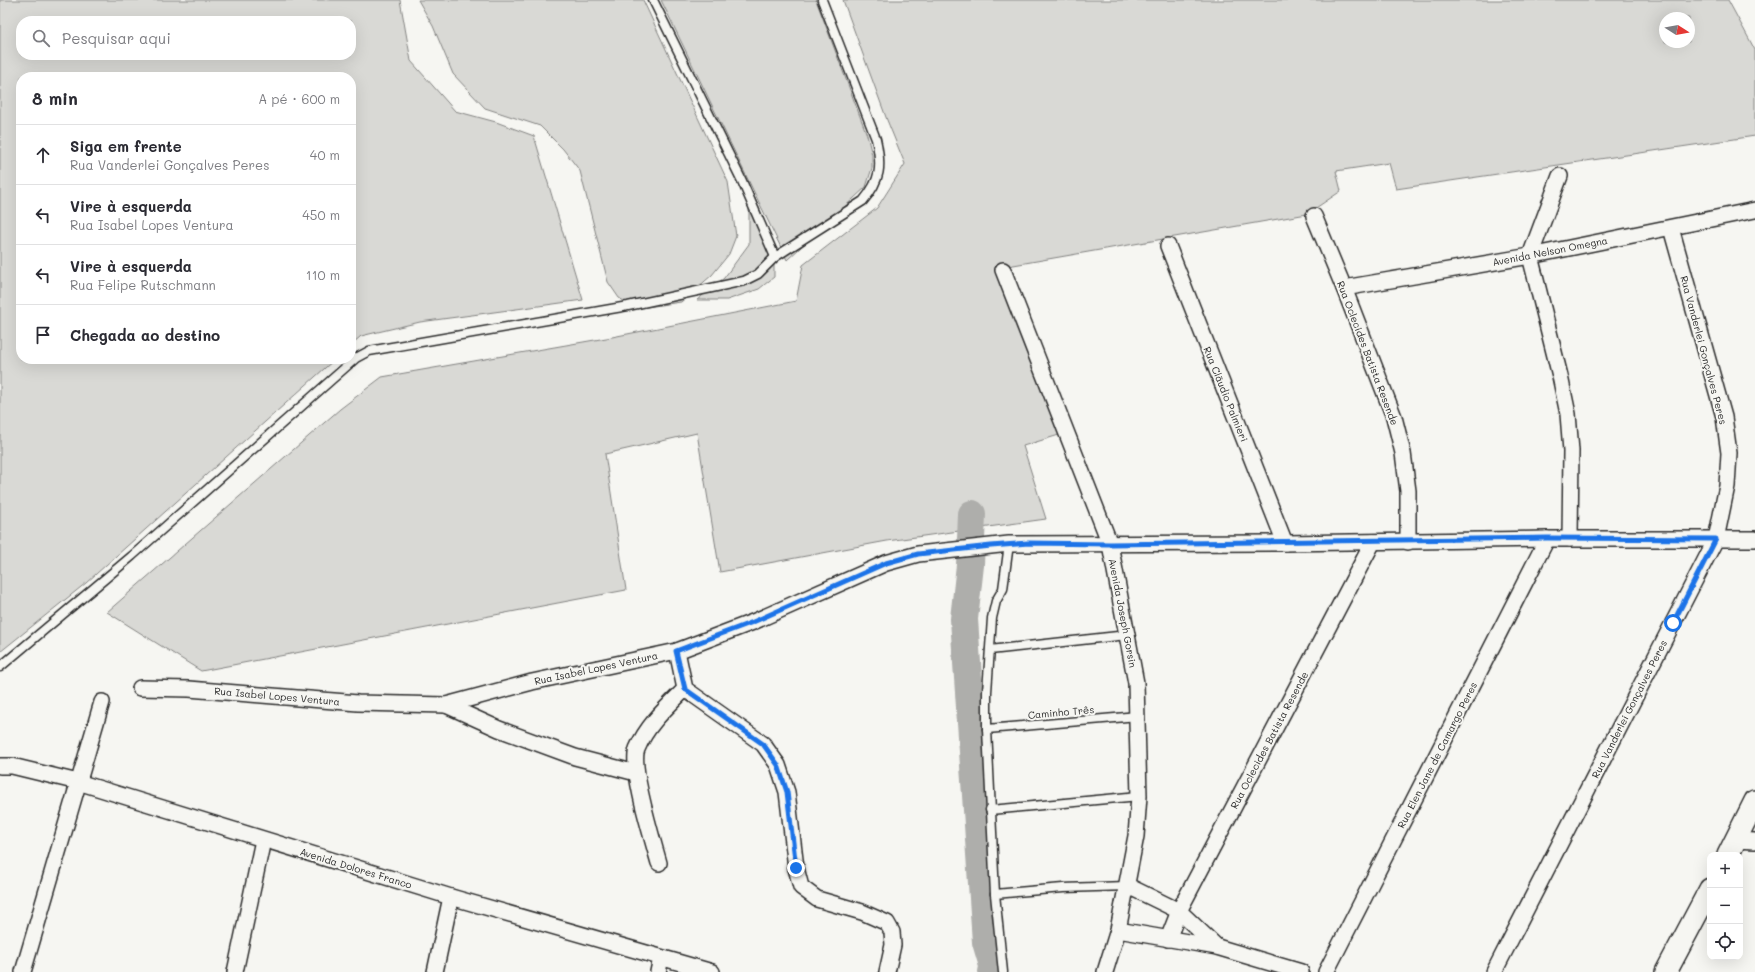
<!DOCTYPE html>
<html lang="pt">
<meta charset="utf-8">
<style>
:root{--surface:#fff;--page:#f2f2f3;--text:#2b2b33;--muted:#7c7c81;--line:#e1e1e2}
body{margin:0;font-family:Mali,sans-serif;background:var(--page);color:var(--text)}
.controls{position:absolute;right:12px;bottom:12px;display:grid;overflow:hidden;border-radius:8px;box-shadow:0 4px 16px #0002}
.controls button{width:36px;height:36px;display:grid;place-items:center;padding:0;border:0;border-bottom:1px solid var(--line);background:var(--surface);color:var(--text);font:20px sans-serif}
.compass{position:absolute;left:1659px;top:12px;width:36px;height:36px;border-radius:50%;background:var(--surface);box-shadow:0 4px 16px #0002;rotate:101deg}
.stop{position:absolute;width:12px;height:12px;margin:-9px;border:3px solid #1a73e8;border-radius:50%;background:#fff}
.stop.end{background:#1a73e8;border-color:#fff;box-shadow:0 1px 4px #0008}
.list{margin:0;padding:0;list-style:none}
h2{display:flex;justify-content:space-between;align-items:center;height:52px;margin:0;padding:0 16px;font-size:17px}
h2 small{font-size:13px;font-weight:400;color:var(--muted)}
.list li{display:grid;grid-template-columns:26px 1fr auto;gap:12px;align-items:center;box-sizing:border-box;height:60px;padding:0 16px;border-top:1px solid var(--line)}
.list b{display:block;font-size:15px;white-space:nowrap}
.list p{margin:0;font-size:13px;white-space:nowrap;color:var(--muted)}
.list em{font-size:13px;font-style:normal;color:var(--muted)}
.icon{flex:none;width:22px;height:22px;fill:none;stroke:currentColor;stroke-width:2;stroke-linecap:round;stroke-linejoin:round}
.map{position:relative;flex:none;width:1755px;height:972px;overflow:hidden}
.search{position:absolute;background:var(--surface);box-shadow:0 4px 16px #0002;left:16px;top:16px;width:340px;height:44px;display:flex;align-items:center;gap:10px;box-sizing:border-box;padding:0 14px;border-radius:16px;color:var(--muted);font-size:15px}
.panel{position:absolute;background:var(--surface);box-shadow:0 4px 16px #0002;left:16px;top:72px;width:340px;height:292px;border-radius:16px}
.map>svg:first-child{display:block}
.green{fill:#d9d9d5;stroke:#828280;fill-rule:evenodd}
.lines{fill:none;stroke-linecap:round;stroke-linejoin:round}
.river{stroke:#aeaeab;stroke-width:28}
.lane-casing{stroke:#2b2b2b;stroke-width:11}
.street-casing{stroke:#2b2b2b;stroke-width:18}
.secondary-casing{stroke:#2b2b2b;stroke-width:24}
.lane{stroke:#f6f6f2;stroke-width:8}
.street{stroke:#f6f6f2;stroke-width:15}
.secondary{stroke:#f6f6f2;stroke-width:21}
.route{stroke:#1a73e8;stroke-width:5}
.labels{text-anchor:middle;stroke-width:4;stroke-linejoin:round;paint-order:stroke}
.street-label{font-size:10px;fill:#2b2b2b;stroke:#f6f6f2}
</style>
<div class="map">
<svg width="1755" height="972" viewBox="0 0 1755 972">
<rect width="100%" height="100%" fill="#f6f6f2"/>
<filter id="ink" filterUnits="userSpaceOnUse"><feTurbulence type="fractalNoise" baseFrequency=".025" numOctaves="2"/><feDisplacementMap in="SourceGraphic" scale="8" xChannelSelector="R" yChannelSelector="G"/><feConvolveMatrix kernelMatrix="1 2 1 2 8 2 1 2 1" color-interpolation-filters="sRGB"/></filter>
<g filter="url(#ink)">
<!-- green -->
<g class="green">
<path d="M0 0H400L411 61 455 111 496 122 534 136 583 300 420 322 361 336 351 345V77H21V359H335L86 583 0 652ZM21 21H351V55H21Z"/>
<polygon points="418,0 643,0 728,182 736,236 729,254 712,275 681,302 647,307 629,304 619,298 608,282 580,171 563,149 540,126 485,108 453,74 433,26"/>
<polygon points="661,0 816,0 867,135 872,155 872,168 866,187 787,260"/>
<path d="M843 0H1728L1755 50V136L1396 189 1389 163 1336 171 1341 191 1307 214 1002 267 1059 435 1023 446 1046 519 887 541 720 572 697 433 605 454 626 590 201 671 107 612 340 409 382 377 612 337 796 301 803 265 877 208 905 164 887 120ZM1665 18H1689V42H1665Z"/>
<polygon points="749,205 774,259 774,277 759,289 727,300 697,300 724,278 749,244"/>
</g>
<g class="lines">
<!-- river -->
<polyline class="river" points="972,514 970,565 964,619 986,942 994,969 992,972"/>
<defs>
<g id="lane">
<polyline points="653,0 742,181 775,257"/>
<polyline points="990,650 1127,635"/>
<path d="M0 667 132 556 356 358 369 351 628 306 744 281 758 274 775 257 863 201C881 180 882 166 876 139L822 0"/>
<polyline points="987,729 1138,716"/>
<polyline points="990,810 1139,796"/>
<polyline points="995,894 1063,888 1128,886"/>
<polyline points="1003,972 995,894 987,729 987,692 992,618 996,601 1003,589 1009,544"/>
</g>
<g id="street">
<polyline points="1560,176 1530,256 1560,376 1568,414 1571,451 1570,539"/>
<polyline points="1314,216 1344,288 1394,417 1403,453 1408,491 1408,542"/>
<polyline points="1168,246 1285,543"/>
<polyline points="1003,270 1110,544 1136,683 1139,796 1136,836 1118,930 1105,972"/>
<polyline points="1344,288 1530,256 1755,210"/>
<polyline points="677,651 685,689 763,744 778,765 787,792 796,868 801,887 817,899 862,912 887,923 892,932 893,945 887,972"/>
<polyline points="140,688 189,689 358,703 446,705 532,682 677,651 753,622 886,563 918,554 1009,544 1285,543 1547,539 1755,539"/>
<polyline points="446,705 499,729 575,757 636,773"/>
<polyline points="0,766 12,766 78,782 451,897 712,972"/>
<polyline points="1735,840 1755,841"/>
<path d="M659 863C653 841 630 768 637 749 647 725 667 707 685 689"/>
<polyline points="1128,886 1179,911 1217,947"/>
<polyline points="1118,930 1217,947 1301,972"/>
<polyline points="1168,939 1179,911 1373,542"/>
<polyline points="23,972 102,702"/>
<polyline points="235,972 263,840"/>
<polyline points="435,972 451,897"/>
<polyline points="658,972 661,958"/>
<polyline points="1326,972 1547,539"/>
<polyline points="1494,972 1716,539 1727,486 1729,453 1724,417 1671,228"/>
</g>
<g id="secondary">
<polyline points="1728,855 1755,801"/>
<polyline points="1666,972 1710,889"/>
</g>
</defs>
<!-- lane casing -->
<use href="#lane" class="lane-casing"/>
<!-- street casing -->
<use href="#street" class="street-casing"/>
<!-- secondary casing -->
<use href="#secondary" class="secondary-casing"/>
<!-- lane -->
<use href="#lane" class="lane"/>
<!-- street -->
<use href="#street" class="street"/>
<!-- secondary -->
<use href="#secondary" class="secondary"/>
</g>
</g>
<g class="lines" filter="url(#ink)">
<!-- route -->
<polyline class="route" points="796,868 787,792 778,765 763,744 685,689 676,651 753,622 886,563 918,554 991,546 1028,543 1110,544 1547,538 1716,539 1673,623"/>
</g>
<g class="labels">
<!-- street labels -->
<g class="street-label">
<text transform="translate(1550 251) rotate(-11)" y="4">Avenida Nelson Omegna</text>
<text transform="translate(1704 350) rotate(75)" y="4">Rua Vanderlei Gonçalves Peres</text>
<text transform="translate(1368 353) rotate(69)" y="4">Rua Oclecides Batista Resende</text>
<text transform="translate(1226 394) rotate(68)" y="4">Rua Clãudio Palmieri</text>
<text transform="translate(1123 613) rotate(79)" y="4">Avenida Joseph Gorsin</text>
<text transform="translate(596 668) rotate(-12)" y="4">Rua Isabel Lopes Ventura</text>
<text transform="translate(277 696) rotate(5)" y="4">Rua Isabel Lopes Ventura</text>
<text transform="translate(1629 709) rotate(-63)" y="4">Rua Vanderlei Gonçalves Peres</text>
<text transform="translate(1061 712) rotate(-5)" y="4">Caminho Três</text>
<text transform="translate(1269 740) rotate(-62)" y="4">Rua Oclecides Batista Resende</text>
<text transform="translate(1437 755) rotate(-63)" y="4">Rua Elen Jane de Camargo Peres</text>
<text transform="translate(356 868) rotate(17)" y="4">Avenida Dolores Franco</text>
</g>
</g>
</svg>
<div class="controls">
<button>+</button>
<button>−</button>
<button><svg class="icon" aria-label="locate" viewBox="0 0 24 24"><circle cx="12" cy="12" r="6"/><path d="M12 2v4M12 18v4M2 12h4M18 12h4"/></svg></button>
</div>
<svg class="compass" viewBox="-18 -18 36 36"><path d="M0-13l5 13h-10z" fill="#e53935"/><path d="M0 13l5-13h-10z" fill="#7c7c81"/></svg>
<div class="stop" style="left:1673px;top:623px"></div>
<div class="stop end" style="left:796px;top:868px"></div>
<div class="search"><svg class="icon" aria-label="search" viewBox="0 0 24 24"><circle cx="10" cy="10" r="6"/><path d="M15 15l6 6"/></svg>Pesquisar aqui</div>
<section class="panel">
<h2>8 min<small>A pé · 600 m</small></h2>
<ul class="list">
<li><svg class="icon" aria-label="ahead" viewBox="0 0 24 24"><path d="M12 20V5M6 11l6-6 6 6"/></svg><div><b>Siga em frente</b><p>Rua Vanderlei Gonçalves Peres</p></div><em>40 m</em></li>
<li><svg class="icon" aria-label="left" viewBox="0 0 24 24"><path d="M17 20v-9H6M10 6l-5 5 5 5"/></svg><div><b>Vire à esquerda</b><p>Rua Isabel Lopes Ventura</p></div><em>450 m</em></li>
<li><svg class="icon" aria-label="left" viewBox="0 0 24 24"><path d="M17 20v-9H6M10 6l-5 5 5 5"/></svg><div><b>Vire à esquerda</b><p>Rua Felipe Rutschmann</p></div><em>110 m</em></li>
<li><svg class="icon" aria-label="arrive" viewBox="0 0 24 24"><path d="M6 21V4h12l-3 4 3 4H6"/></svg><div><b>Chegada ao destino</b></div></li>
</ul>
</section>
</div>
